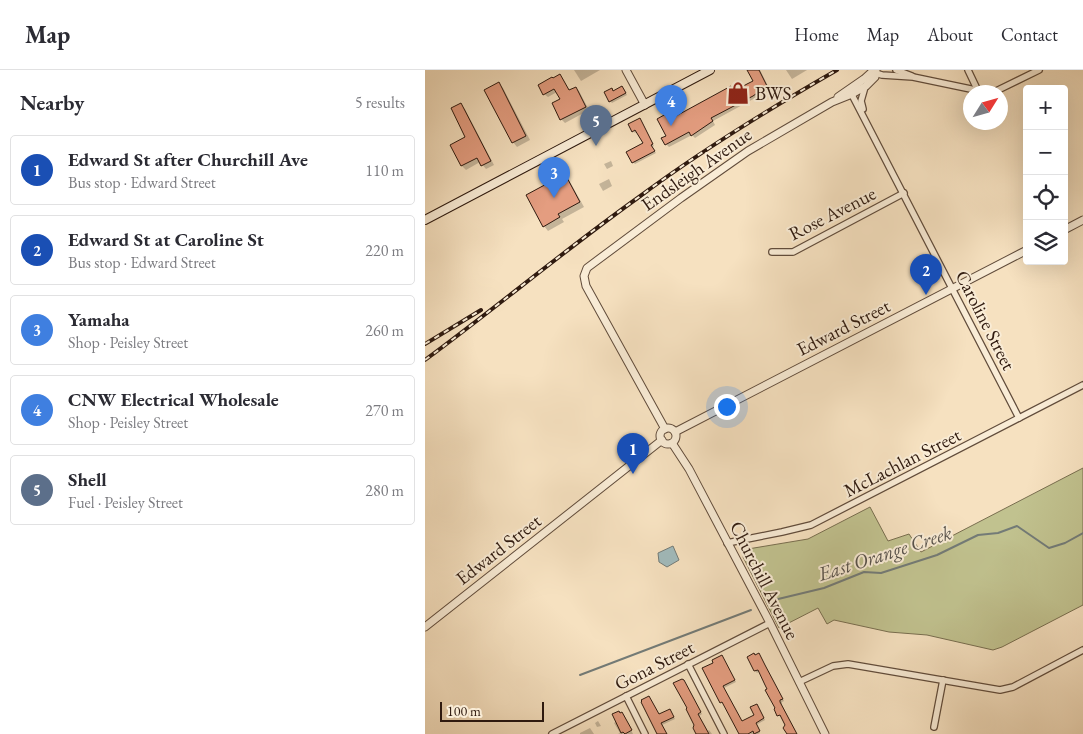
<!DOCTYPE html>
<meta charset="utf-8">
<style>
:root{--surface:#fff;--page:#f2f2f3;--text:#2b2b33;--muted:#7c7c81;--line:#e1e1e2;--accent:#8f2418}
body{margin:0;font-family:"EB Garamond",serif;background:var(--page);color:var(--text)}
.controls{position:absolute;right:15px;top:15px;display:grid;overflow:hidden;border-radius:5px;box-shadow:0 5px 20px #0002}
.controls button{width:45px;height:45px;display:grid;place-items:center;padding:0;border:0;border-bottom:1px solid var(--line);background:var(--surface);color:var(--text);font:25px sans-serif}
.compass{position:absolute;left:538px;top:15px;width:45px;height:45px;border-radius:50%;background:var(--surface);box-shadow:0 5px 20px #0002;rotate:53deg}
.scale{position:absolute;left:15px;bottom:12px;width:104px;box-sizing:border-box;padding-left:5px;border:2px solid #2f1a0f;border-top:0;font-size:14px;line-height:18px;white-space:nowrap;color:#2f1a0f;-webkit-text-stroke:4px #f9ecd6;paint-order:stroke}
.you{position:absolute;left:301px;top:336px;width:18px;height:18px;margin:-12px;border:4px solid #fff;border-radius:50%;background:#1a73e8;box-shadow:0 0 0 8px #1a73e833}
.badge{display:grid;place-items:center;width:32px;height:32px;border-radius:50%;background:var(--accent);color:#fff;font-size:16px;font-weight:700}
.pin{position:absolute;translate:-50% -41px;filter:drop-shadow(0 1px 2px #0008)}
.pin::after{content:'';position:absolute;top:26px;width:18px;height:15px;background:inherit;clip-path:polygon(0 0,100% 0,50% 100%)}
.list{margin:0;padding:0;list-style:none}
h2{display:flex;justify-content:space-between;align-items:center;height:65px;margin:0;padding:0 20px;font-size:21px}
h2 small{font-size:16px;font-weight:400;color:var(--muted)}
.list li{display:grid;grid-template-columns:32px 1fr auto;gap:15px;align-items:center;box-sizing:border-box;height:70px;margin:0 10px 10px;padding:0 10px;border:1px solid var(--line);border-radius:5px}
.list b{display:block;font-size:19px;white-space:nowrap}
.list p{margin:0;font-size:16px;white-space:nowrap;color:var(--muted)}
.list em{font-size:16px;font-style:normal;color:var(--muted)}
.icon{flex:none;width:28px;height:28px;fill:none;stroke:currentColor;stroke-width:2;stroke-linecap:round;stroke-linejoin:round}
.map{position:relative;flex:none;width:658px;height:664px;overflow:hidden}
header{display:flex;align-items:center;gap:30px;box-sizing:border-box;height:70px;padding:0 25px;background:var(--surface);border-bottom:1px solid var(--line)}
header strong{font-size:24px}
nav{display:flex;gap:28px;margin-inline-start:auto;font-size:18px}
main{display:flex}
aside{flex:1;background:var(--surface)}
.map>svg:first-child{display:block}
.green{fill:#c1c28f;stroke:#786e4f}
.water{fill:#a1bbbd;stroke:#737b77}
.shadow{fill:#0003}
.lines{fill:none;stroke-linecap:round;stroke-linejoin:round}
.stream{stroke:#737b77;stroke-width:2}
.building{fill:#e49d80;stroke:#2f1a0f}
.minor-casing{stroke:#614c3b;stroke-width:8}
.tertiary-casing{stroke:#614c3b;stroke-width:9}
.secondary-casing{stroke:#2f1a0f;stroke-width:10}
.minor{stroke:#f9ecd6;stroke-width:5.5}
.tertiary{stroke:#f9ecd6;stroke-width:7}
.secondary{stroke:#f9ecd6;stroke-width:8}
.rail-casing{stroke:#2f1a0f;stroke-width:4}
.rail{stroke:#f9ecd6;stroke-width:2;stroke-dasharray:5.5;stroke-linecap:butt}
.labels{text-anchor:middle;stroke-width:4;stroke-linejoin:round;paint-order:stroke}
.poi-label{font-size:19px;fill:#2f1a0f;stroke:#f9ecd6;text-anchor:start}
.street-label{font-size:19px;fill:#2f1a0f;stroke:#f9ecd6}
.water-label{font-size:20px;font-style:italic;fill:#57524c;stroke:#f9ecd6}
</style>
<header>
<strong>Map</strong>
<nav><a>Home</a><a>Map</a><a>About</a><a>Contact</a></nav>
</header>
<main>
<aside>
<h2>Nearby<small>5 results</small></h2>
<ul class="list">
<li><span class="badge" style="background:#1a4fb4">1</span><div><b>Edward St after Churchill Ave</b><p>Bus stop · Edward Street</p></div><em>110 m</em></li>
<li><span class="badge" style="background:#1a4fb4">2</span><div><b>Edward St at Caroline St</b><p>Bus stop · Edward Street</p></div><em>220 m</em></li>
<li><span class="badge" style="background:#3f7fe0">3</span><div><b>Yamaha</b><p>Shop · Peisley Street</p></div><em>260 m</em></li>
<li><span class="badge" style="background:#3f7fe0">4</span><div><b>CNW Electrical Wholesale</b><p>Shop · Peisley Street</p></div><em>270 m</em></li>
<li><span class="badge" style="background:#5c6f8a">5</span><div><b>Shell</b><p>Fuel · Peisley Street</p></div><em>280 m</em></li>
</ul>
</aside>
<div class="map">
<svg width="658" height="664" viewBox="0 0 658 664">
<rect width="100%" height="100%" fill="#f6e1c0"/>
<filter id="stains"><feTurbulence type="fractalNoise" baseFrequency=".004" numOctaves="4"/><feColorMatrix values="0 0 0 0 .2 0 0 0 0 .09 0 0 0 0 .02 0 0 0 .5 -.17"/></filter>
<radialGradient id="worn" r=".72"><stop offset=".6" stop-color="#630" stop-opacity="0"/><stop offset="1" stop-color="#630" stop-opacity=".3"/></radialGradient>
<!-- green -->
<polygon class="green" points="658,398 658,535 577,577 568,580 502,565 464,562 409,550 402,554 393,538 354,558 318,487 323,479 383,469 445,437 463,471 484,464 496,482"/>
<!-- water -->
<polygon class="water" points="248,476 254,490 242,497 234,492 233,483"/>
<!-- shadow -->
<g class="shadow">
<polygon points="149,0 175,0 156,11"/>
<polygon points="324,0 335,0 345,20 288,51 290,55 270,68 267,65 244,77 241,74 248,42 252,47 308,20 313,20 330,11"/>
<polygon points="361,0 382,0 367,9"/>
<polygon points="135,6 145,21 151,18 154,21 164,40 140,53 136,49 136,29 132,22 123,27 119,24 128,10"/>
<polygon points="74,14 78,18 105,70 92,77 88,72"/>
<polygon points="187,19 189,22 199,19 202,25 187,33 185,31"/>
<polygon points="36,35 40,39 69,95 61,99 55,92 41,100 37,96 27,75 42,67"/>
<polygon points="216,52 229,76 227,77 231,83 210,94 208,92 219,74 213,61 210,63 208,61"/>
<polygon points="186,91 188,96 182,99 179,94"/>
<polygon points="140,105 144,110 159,137 137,149 139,152 123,161 119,156"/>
<polygon points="184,109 187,116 178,121 174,114"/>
<polygon points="330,586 335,586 359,631 357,632 357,635 372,664 363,664 362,655 350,640 352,639 335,601 332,603 330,601"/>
<polygon points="298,588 311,612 299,618 317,652 331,645 333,637 340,650 331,655 335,663 333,664 315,664 299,633 296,632"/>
<polygon points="260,613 277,644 274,646 283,661 284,660 287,664 273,664"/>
<polygon points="246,642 250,649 237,655 242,664 234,664 234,646"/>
<polygon points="195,644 199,645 208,664 193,664 195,663 189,653 192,651"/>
<polygon points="173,651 176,656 172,657 170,653"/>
<polygon points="165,658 169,664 155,664 155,663"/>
</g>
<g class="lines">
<!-- stream -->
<g class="stream">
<polyline points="349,530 399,518 439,502 456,503 512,485 553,465 573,463 592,456 624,478 640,473 658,463"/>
<polyline points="155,605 326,540"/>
</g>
</g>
<!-- building -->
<g class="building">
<polygon points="322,0 334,0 342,16 328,26 286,48 288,51 266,66 264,62 240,75 236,68 241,66 232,49 248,40 251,46 306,16 307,19 311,16 313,19 322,14 328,11"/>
<polygon points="135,4 144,20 151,17 161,37 135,50 127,33 135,29 129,19 118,25 113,15 127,7 128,8"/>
<polygon points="74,12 101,66 87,73 59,20"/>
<polygon points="197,16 201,23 184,32 179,22 187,18 188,21"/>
<polygon points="36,33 66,91 56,96 52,88 36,96 25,75 40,67 26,38"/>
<polygon points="215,48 228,74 226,75 230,81 207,93 201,82 218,73 210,60 207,62 203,54"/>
<polygon points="140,104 155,132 133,144 135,147 118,157 101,125"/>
<polygon points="329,583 330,585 334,583 340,595 358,629 355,630 355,632 372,664 362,664 358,658 360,655 355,645 352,646 349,639 350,638 340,620 342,619 340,615 333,600 329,601 322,587"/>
<polygon points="297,585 310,610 298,616 317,651 329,645 325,637 332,634 339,648 331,653 335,661 329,664 328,661 323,664 314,664 297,632 295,633 277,598 288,593 287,590"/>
<polygon points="257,609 259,610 276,642 273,644 284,664 271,664 268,658 269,655 261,639 262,638 248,613"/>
<polygon points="224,626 234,644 245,639 249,647 236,653 242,664 232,664 216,632 217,631 216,630"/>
<polygon points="194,641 195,643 197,642 207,660 200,664 198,662 196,663 187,644"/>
</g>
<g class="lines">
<defs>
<g id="minor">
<polyline points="471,0 487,6"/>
<polyline points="543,0 553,21"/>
<polyline points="447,2 457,5 488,7 560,22"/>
<polyline points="425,21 594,348"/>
<polyline points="569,22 614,0"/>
<polyline points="438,39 436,31 440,17"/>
<polyline points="347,182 368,182 479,123"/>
<polyline points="302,473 357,462 386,455 658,315"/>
<polyline points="263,594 299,664"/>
<polyline points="374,612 408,596 423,594 575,620 588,617 658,580"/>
<polyline points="201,626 220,664"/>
<polyline points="509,657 518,610"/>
<polyline points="127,664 345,553"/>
</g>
<g id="tertiary">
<polyline points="201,0 220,35"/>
<polyline points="413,27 439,9 449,0"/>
<polyline points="639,160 658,150"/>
<circle cx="243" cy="366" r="8"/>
<polyline points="240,359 161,216 159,206 162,198 256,128 323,81 407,32 427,24 441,16 450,7 451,0"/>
<polyline points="250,362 602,180"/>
<polyline points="247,373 264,399 345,553 400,664"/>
<polyline points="0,557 237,370"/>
</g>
<polyline id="secondary" points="0,150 285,0"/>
</defs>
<!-- minor casing -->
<use href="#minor" class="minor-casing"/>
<!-- tertiary casing -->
<use href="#tertiary" class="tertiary-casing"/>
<!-- secondary casing -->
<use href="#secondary" class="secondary-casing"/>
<!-- minor -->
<use href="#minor" class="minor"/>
<!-- tertiary -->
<use href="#tertiary" class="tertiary"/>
<!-- secondary -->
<use href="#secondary" class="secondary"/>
<defs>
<g id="rail">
<polyline points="0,274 56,240"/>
<path d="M0 290C72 237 141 179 214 127 277 80 344 39 412 0"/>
</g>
</defs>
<!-- rail casing -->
<use href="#rail" class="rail-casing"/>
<!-- rail -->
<use href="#rail" class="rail"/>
</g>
<!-- icons -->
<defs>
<symbol id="shop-bare" viewBox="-9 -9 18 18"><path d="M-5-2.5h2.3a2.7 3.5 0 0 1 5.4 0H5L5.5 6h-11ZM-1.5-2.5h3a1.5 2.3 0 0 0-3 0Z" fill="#8f2418" stroke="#f9ecd6" stroke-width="2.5" paint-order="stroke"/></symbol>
</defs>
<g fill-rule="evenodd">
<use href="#shop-bare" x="297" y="7" width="32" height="32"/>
</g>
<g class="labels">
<!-- poi labels -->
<g class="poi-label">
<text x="330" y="30">BWS</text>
</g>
<!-- street labels -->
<g class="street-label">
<text transform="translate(271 99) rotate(-35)" y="7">Endsleigh Avenue</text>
<text transform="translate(407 143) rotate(-27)" y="7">Rose Avenue</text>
<text transform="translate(561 250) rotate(63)" y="7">Caroline Street</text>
<text transform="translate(418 257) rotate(-27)" y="7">Edward Street</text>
<text transform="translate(477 392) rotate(-27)" y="7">McLachlan Street</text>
<text transform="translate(73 479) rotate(-38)" y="7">Edward Street</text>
<text transform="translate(340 510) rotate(63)" y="7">Churchill Avenue</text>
<text transform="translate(229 595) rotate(-27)" y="7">Gona Street</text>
</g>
<!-- water labels -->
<g class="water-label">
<text transform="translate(460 483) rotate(-18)" y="7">East Orange Creek</text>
</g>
</g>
<rect width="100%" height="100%" filter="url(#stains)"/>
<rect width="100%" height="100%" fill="url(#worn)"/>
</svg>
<div class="controls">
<button>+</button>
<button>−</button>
<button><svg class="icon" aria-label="locate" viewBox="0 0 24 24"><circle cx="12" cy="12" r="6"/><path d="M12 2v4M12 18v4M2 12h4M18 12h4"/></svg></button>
<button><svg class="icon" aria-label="layers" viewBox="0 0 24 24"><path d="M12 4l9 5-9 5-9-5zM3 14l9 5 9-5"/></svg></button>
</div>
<svg class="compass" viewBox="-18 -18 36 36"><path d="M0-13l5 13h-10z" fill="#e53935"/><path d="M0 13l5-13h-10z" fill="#7c7c81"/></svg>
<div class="scale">100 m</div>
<div class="you"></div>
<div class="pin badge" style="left:208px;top:404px;background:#1a4fb4">1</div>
<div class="pin badge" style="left:501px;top:225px;background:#1a4fb4">2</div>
<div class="pin badge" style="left:129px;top:128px;background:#3f7fe0">3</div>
<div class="pin badge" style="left:246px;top:56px;background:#3f7fe0">4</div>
<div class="pin badge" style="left:171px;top:76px;background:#5c6f8a">5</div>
</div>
</main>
